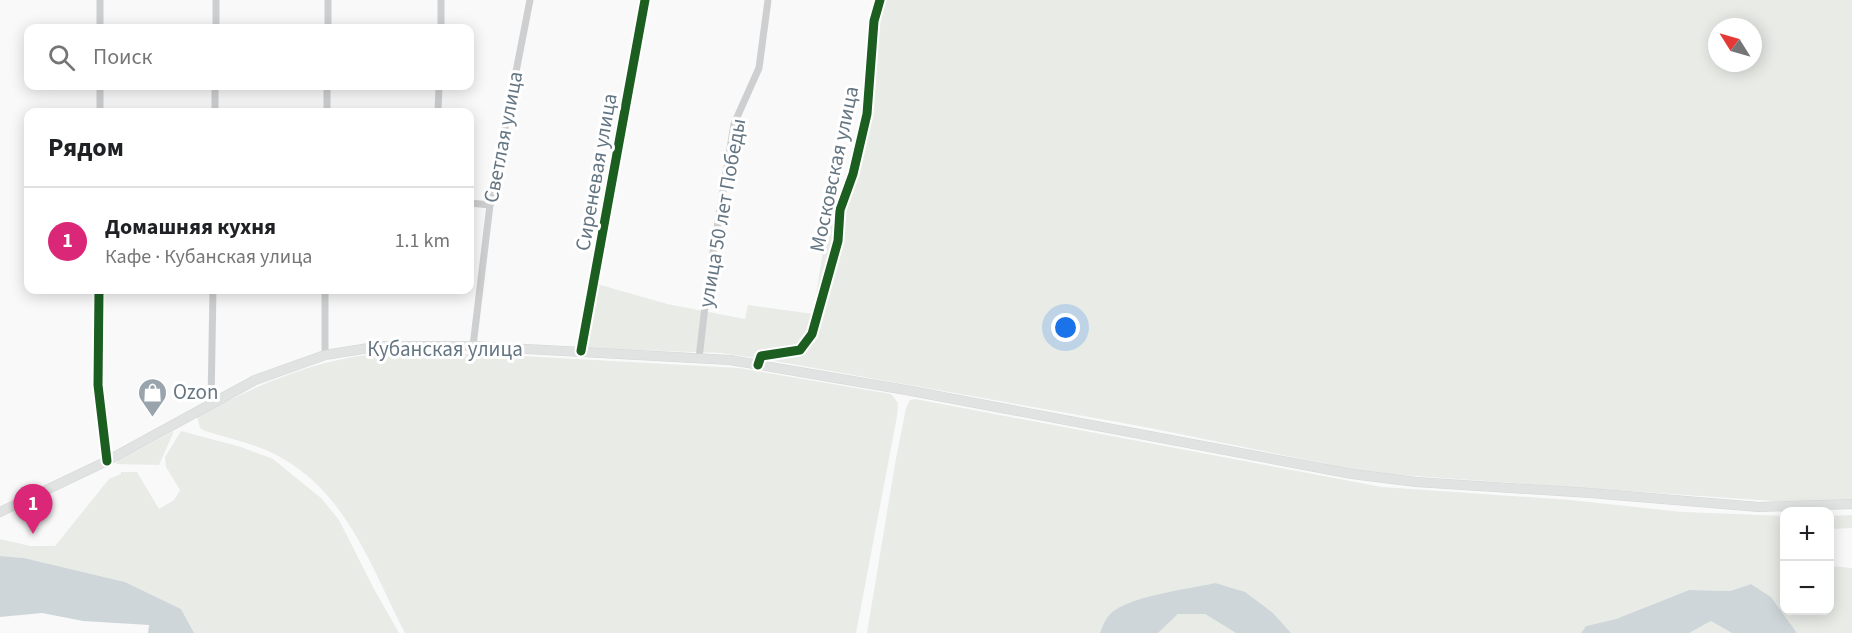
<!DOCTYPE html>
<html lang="ru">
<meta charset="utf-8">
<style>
:root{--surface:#fff;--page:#f2f2f2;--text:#202124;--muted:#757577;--line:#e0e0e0;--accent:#db2777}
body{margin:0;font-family:"Source Sans 3",sans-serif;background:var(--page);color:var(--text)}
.controls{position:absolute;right:18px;bottom:18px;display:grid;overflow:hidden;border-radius:12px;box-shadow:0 3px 15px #0003}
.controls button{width:54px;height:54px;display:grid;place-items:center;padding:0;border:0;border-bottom:2px solid var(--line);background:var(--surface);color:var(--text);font:30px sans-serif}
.compass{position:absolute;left:1708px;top:18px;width:54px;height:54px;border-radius:50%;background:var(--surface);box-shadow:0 3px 15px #0003;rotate:307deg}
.you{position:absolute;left:1066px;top:328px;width:21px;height:21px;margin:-15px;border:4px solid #fff;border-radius:50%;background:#1a73e8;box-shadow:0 0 0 9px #1a73e833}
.badge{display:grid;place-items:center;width:39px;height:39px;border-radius:50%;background:var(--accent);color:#fff;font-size:20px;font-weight:700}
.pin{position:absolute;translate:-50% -50px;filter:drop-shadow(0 2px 3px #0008)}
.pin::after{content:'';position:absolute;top:32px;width:21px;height:18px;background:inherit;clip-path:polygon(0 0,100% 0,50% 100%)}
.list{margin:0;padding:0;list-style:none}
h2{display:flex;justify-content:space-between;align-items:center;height:78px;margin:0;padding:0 24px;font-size:26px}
h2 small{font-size:20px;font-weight:400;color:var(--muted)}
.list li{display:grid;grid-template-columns:39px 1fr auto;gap:18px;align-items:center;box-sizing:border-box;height:108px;padding:0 24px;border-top:2px solid var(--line)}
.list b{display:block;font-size:22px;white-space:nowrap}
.list p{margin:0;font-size:20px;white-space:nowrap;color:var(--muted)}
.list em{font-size:20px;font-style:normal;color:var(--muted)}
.icon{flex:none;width:33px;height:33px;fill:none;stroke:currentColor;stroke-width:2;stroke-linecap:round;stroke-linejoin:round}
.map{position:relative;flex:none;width:1852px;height:633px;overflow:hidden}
.search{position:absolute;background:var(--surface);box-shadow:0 3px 15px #0003;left:24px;top:24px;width:450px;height:66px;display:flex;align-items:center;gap:15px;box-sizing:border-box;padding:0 21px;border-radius:12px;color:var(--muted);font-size:22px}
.panel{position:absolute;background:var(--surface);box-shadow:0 3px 15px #0003;left:24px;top:108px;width:450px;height:186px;border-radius:12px}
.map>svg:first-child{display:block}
.green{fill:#e8ebe6;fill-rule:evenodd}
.water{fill:#ced6d9}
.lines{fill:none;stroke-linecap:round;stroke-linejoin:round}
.major-casing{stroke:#d5d6d7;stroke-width:10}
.minor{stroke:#cecfd0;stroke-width:7}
.major{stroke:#e1e2e2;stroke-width:9}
.cycleway-casing{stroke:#fff;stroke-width:13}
.cycleway{stroke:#1b5e20;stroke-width:9}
.labels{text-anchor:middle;stroke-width:6;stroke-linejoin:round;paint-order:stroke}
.street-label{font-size:21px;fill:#657683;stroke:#fff}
.poi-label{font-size:21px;fill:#657683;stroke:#fff;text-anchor:start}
</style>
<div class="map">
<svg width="1852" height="633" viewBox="0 0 1852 633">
<rect width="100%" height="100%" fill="#f9f9f9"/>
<!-- green -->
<g class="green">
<path d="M883 0H1852V501L1786 502 1371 473 1140 426 769 360 721 353 585 348 597 284 667 304 745 319 748 305 813 314 827 226 854 156 873 80 876 64 874 47 877 19ZM1717 27H1753V63H1717Z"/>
<path d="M412 354H487L739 368 891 394 898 403 897 416 856 633H405C369 563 344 484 266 450 247 442 225 437 205 431L200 428 197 416C250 389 305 363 366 355 381 353 397 354 412 354Z"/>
<path d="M915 399 1382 487 1570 500 1682 512 1784 516V610H1830V566L1852 568V633H1797L1771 597 1751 584 1730 591 1689 590 1616 619 1586 626 1581 633H1291L1273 613 1215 583C1187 589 1138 595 1115 610 1107 615 1103 624 1100 633H867L895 464 906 408 910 400Z"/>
<polygon points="174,431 159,465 116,464 118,461"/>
<polygon points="181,431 241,447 273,459 321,498 339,520 374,589 399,633 194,633 181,609 125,582 24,558 0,556 0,539 30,546 55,546 109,479 121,474 121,472 137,472 159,509 174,500 180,490 166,467 165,457"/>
<polygon points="1852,515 1852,528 1830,529 1830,516"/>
<polygon points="1178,614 1205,614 1236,633 1158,633"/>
<polygon points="1711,621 1732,633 1689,633"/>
</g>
<!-- water -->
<g class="water">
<polygon points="0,556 24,558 125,582 181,609 194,633 148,633 149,625 83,621 42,613 0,617"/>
<path d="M1215 583 1245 592 1273 613 1291 633H1236L1205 614H1178L1158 633H1100C1103 624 1107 615 1115 610 1138 595 1187 589 1215 583Z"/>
<polygon points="1751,584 1771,597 1797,633 1732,633 1711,621 1689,633 1581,633 1586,626 1616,619 1689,590 1730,591"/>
</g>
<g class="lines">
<defs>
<polyline id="major" points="0,512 107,461 255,380 325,355 381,346 473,346 730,360 906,390 1352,474 1416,482 1590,493 1759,507 1852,504"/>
</defs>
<!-- major casing -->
<use href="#major" class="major-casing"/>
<!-- minor -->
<g class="minor">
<polyline points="100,28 100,0"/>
<polyline points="216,28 216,0"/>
<polyline points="328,28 328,0"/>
<polyline points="441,28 441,0"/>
<polyline points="100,112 100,86"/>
<polyline points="215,112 215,86"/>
<polyline points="327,112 327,86"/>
<polyline points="438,112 439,86"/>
<polyline points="470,203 490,205"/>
<polyline points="99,290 98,385 107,461"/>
<polyline points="473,346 490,205 530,0"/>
<polyline points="581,351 645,0"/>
<polyline points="325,355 325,290"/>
<polyline points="699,358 707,289 734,124 759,68 768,0"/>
<polyline points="758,365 761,356 800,350 812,334 838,241 840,210 853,174 867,114 874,21 880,0"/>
<polyline points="211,402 213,290"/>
</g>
<!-- major -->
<use href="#major" class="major"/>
<defs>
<g id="cycleway">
<polyline points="99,290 98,385 107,461"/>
<polyline points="581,351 645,0"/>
<polyline points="758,365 761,356 800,350 812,334 838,241 840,210 853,174 867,114 874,21 880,0"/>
</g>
</defs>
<!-- cycleway casing -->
<use href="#cycleway" class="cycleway-casing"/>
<!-- cycleway -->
<use href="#cycleway" class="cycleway"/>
</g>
<!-- icons -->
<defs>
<symbol id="shop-pin" viewBox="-11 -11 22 30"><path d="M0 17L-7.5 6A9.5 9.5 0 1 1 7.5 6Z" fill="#99a4ac" stroke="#fff"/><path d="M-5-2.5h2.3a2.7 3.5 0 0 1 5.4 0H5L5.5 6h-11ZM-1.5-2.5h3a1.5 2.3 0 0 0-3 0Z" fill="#fff"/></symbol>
</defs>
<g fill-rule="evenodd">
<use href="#shop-pin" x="136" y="376" width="33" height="45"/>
</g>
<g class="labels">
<!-- street labels -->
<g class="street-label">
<text transform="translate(503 137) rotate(-79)" y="7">Светлая улица</text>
<text transform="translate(834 169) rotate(-78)" y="7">Московская улица</text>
<text transform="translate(596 172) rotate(-80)" y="7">Сиреневая улица</text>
<text transform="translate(722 213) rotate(-80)" y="7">улица 50 лет Победы</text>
<text x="445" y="356">Кубанская улица</text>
</g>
<!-- poi labels -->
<g class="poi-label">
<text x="173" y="399">Ozon</text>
</g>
</g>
</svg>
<div class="controls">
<button>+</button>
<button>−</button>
</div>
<svg class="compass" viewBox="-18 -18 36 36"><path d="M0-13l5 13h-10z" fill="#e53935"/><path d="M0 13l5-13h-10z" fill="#757577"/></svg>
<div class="you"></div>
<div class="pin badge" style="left:33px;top:534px">1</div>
<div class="search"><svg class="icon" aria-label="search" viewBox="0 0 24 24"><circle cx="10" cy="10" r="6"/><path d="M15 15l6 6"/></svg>Поиск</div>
<section class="panel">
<h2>Рядом<small></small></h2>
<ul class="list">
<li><span class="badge">1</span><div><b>Домашняя кухня</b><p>Кафе · Кубанская улица</p></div><em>1.1 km</em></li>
</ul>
</section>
</div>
